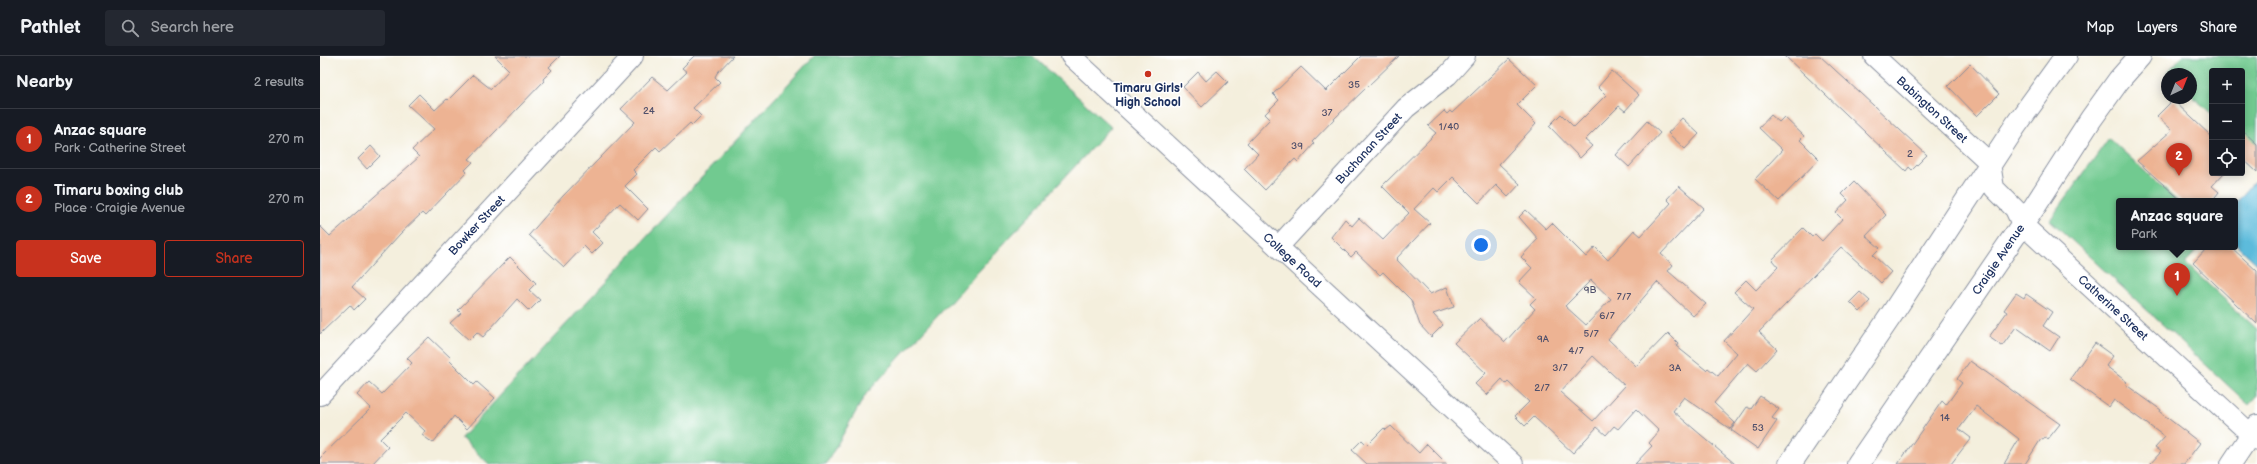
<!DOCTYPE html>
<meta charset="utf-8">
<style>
:root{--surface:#171b24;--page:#242831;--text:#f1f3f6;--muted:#9ea1a6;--line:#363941;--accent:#c8321e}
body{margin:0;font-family:"Balsamiq Sans",sans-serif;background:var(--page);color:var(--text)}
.controls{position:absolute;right:12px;top:12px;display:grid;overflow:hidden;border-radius:4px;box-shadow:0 2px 10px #0003}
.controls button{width:36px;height:36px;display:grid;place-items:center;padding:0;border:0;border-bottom:1px solid var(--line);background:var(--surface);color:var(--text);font:20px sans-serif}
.compass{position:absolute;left:1841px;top:12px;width:36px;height:36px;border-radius:50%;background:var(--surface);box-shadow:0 2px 10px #0003;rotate:43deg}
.you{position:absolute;left:1161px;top:189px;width:14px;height:14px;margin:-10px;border:3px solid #fff;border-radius:50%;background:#1a73e8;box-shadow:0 0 0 6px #1a73e833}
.badge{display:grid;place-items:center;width:26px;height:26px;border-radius:50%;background:var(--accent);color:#fff;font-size:13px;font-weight:700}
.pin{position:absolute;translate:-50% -33px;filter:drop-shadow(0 1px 2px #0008)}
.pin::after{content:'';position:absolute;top:21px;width:14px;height:12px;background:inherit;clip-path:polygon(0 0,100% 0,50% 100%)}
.popup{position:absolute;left:1796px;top:142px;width:122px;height:52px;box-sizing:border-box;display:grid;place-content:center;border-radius:4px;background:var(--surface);filter:drop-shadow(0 1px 3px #0005);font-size:13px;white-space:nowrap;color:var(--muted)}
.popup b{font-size:15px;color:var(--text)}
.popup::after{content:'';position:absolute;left:50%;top:100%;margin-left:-8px;border:8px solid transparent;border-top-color:var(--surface)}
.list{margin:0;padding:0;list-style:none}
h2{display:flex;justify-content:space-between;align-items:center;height:52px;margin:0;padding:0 16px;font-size:17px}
h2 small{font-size:13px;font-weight:400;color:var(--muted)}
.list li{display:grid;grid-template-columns:26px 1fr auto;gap:12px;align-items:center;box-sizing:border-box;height:60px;padding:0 16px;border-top:1px solid var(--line)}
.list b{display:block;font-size:15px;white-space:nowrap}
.list p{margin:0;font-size:13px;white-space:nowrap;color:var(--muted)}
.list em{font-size:13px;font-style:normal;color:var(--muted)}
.actions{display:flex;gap:8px;padding:12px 16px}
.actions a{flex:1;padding:9px 0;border:1px solid var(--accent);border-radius:4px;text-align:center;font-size:14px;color:var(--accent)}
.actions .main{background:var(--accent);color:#fff}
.icon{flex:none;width:22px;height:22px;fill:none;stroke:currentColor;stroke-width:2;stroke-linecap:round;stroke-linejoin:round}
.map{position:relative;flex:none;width:1937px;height:408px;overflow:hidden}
header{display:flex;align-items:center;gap:24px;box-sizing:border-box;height:56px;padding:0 20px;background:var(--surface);border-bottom:1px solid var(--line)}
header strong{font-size:19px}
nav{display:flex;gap:22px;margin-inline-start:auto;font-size:14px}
.search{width:280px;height:36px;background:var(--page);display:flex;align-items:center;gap:10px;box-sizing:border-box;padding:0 14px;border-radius:4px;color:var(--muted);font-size:15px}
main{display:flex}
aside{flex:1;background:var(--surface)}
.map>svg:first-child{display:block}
.green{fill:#71ca90;stroke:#467c77}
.water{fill:#5dbbdb;stroke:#3c759c}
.building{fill:#edb393;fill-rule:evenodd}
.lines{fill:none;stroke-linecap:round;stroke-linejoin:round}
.minor-casing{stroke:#888f9e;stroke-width:22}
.trunk-casing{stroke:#888f9e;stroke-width:24}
.minor{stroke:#fff;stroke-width:20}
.trunk{stroke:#fff;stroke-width:22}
.poi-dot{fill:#c8321e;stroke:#fff;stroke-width:1.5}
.labels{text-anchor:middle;stroke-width:3;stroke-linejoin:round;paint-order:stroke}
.number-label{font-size:10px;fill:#50506b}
.poi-label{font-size:12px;font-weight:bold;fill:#1b2f5e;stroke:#fff}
.street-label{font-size:12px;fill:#1b2f5e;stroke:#fff}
</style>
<header>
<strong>Pathlet</strong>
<div class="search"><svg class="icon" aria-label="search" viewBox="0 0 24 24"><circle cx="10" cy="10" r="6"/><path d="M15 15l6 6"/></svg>Search here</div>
<nav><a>Map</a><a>Layers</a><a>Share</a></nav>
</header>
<main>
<aside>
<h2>Nearby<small>2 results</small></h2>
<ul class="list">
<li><span class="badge">1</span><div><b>Anzac square</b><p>Park · Catherine Street</p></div><em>270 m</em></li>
<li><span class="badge">2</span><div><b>Timaru boxing club</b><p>Place · Craigie Avenue</p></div><em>270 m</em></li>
</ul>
<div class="actions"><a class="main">Save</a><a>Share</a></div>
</aside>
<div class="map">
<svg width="1937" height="408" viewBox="0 0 1937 408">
<rect width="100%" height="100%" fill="#fff"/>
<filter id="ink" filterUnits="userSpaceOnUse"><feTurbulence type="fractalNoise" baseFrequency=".025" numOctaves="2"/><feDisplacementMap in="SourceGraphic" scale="8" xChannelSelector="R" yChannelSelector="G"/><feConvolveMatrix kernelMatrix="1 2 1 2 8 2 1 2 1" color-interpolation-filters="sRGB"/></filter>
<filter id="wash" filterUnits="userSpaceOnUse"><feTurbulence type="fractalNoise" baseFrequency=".012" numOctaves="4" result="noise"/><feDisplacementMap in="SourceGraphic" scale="16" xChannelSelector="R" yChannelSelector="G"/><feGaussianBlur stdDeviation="0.9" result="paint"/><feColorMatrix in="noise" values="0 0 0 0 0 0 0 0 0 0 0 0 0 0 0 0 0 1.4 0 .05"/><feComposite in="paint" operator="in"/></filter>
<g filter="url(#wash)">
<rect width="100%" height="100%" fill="#f4efdd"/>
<!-- green -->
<g class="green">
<polygon points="494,0 713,0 791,71 546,338 506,408 169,408 141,382"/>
<polygon points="1862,0 1937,0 1937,99 1922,85 1922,15 1892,15 1892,58 1871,39 1871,18 1847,17"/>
<polygon points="1789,82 1857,145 1799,145 1799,191 1880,191 1865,207 1937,273 1937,340 1929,349 1730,164"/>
</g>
<!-- water -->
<polygon class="water" points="1934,126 1937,129 1937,208 1915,187 1915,148"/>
<g id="blocks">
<!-- building -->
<g class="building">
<polygon points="175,0 240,0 229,11 232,14 223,23 224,25 149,103 153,106 145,114 147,116 105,160 102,157 80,178 32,231 45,243 34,254 30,249 0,278 0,170 10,180 99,101 92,94 114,73 88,49 99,38 115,54 127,43 128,44 153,19 171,33 189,14"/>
<polygon points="374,0 413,0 397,17 395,21 400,26 373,52 381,60 372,69 370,67 340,95 336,91 313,114 317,118 305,130 328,153 318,164 300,147 272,176 283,187 272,198 264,190 244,211 209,179 243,140 315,66 301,53 332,21 348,34 367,16 362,12"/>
<polygon points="1041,0 1079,0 1015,62 992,86 994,88 978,106 975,103 945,134 924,113 938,98 927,87 950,63 945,58 959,44 953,38 981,11 1006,35"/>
<polygon points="1465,0 1500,0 1607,99 1592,114 1589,111 1586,115"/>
<polygon points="1189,3 1217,29 1197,49 1216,68 1179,108 1200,128 1188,141 1176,129 1159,147 1133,121 1118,136 1114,132 1094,153 1110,167 1076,203 1110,238 1127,231 1134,251 1113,258 1123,269 1111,281 1100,269 1091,244 1063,216 1060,219 1036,196 1031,201 1011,181 1025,163 1032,170 1039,162 1063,184 1089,157 1062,130 1116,77 1108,70 1124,55 1127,58 1130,55 1132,57"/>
<polygon points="1650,8 1679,38 1657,60 1628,30"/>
<polygon points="897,15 908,26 882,51 863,31 878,16 886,25"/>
<polygon points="1292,15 1319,39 1305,55 1299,50 1265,84 1272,90 1260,102 1229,70 1241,58 1254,71 1286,39 1278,31"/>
<polygon points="1853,44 1892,81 1892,117 1904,117 1892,130 1899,136 1892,145 1862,145 1817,105 1852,74 1837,60"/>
<polygon points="1451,59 1459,66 1464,61 1484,80 1480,84 1499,103 1459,145 1435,123 1462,94 1439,72"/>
<polygon points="1362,62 1379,78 1365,93 1348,77"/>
<polygon points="1327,65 1340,77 1309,111 1296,99"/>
<polygon points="1922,74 1937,88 1937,116 1922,102"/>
<polygon points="51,90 60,100 47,113 38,103"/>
<path d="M1534 126 1566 159 1546 180 1560 192 1553 199 1571 216 1561 227 1521 191 1439 276 1457 293 1437 315 1428 307 1394 347 1415 367 1410 373 1364 341 1353 355 1415 408H1315L1332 390 1329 387 1339 375 1316 353 1298 373 1294 370 1286 379 1277 371 1253 397 1214 361 1205 370 1195 360 1209 346 1188 326 1186 328 1182 323 1167 339 1155 328 1166 317 1134 287 1160 262 1185 286 1215 253 1210 248 1216 242 1199 226 1212 212 1201 201 1218 183 1199 161 1206 154 1226 173 1232 167 1266 201 1275 191 1288 204 1314 174 1321 180 1351 147 1347 143 1359 130 1384 152 1341 198 1353 209 1348 215 1386 248 1373 260 1337 226 1288 283 1316 310 1348 277 1358 287 1356 290 1386 314 1388 312 1398 320 1417 297 1404 285 1433 253 1414 236 1426 224 1436 234 1458 211 1452 204 1483 172 1492 181 1495 178 1502 185 1522 163 1516 157 1528 144 1522 138ZM1271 224 1291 243 1266 269 1245 250ZM1273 300 1305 330 1273 365 1240 336Z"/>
<polygon points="1888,191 1911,191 1937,215 1937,268 1873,207"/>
<polygon points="190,201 216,227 209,234 220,244 209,255 197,243 163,281 157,276 149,284 130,267 141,257 138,254"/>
<polygon points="1540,236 1550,245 1540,256 1530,246"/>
<polygon points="1696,237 1704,242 1706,238 1732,256 1723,270 1739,281 1730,295 1696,271 1682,290 1669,281 1687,256 1684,254"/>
<polygon points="109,281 131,302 129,304 154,329 157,326 175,342 147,373 134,360 113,387 102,379 105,375 86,357 60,383 68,391 52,408 0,408 0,402 51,352 37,339 49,326 62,338 92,307 87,302"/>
<polygon points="1775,287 1793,300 1786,310 1807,326 1805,328 1841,354 1840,356 1880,387 1864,408 1830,408 1841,396 1835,392 1845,381 1794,344 1789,351 1750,323"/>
<polygon points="1650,305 1740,368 1728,383 1725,381 1723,384 1721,383 1705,408 1684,408 1699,383 1656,350 1639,373 1651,382 1631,408 1578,408 1622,345 1626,349 1642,327 1637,323"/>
<polygon points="1440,340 1459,353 1452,362 1457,365 1438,393 1411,374 1427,351 1431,353"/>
<polygon points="1071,370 1099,397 1107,388 1127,408 1047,408 1032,394 1042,384 1047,389 1064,372 1066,374"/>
</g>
</g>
</g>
<g filter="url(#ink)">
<use href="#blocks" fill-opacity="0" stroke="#888f9e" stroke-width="1"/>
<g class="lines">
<defs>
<g id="minor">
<path id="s1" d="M751 0 1193 408"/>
<path id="s2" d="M1554 0 1670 107 1674 132 1695 153 1702 168 1937 384"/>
<path id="s3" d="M958 191 1086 52 1128 19 1145 0"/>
<path id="s4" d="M0 339 313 0"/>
<polyline points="1911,408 1937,369"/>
</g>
<g id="trunk">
<polyline points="1470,408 1572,258 1696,69 1746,0"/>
<path id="s5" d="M1538 408 1715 150 1771 63 1799 24 1820 0"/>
</g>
</defs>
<!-- minor casing -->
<use href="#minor" class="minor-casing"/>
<!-- trunk casing -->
<use href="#trunk" class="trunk-casing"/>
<!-- minor -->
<use href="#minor" class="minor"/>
<!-- trunk -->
<use href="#trunk" class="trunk"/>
</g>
</g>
<!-- markers -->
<circle class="poi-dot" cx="828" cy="18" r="4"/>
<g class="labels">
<!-- number labels -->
<g class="number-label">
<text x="1034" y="32">35</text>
<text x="329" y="58">24</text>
<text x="1007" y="60">37</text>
<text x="1129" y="74">1/40</text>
<text x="977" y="93">39</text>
<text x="1590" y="101">2</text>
<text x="1270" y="237">9B</text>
<text x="1304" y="244">7/7</text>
<text x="1287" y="263">6/7</text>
<text x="1271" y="281">5/7</text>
<text x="1223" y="286">9A</text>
<text x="1256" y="298">4/7</text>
<text x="1240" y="315">3/7</text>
<text x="1355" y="315">3A</text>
<text x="1222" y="335">2/7</text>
<text x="1625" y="365">14</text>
<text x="1438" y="375">53</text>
</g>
<!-- poi labels -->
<g class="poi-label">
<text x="828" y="36">Timaru Girls'<tspan x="828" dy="14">High School</tspan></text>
</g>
<!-- street labels -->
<g class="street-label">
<text dy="4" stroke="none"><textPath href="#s2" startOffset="79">Babington Street</textPath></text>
<text dy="4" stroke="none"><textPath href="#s3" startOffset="134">Buchanan Street</textPath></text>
<text dy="4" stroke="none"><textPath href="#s4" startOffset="231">Bowker Street</textPath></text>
<text dy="4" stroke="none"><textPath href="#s5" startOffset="248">Craigie Avenue</textPath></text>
<text dy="4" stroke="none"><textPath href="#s1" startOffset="301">College Road</textPath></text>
<text dy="4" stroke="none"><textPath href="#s2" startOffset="353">Catherine Street</textPath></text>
</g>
</g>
</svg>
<div class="controls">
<button>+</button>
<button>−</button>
<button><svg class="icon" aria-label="locate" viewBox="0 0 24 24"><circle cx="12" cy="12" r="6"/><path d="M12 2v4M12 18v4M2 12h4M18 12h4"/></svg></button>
</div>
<svg class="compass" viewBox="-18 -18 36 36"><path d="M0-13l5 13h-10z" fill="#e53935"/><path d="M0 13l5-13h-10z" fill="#9ea1a6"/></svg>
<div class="you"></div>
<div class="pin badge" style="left:1857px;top:240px">1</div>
<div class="popup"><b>Anzac square</b>Park</div>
<div class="pin badge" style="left:1859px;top:120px">2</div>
</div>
</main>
